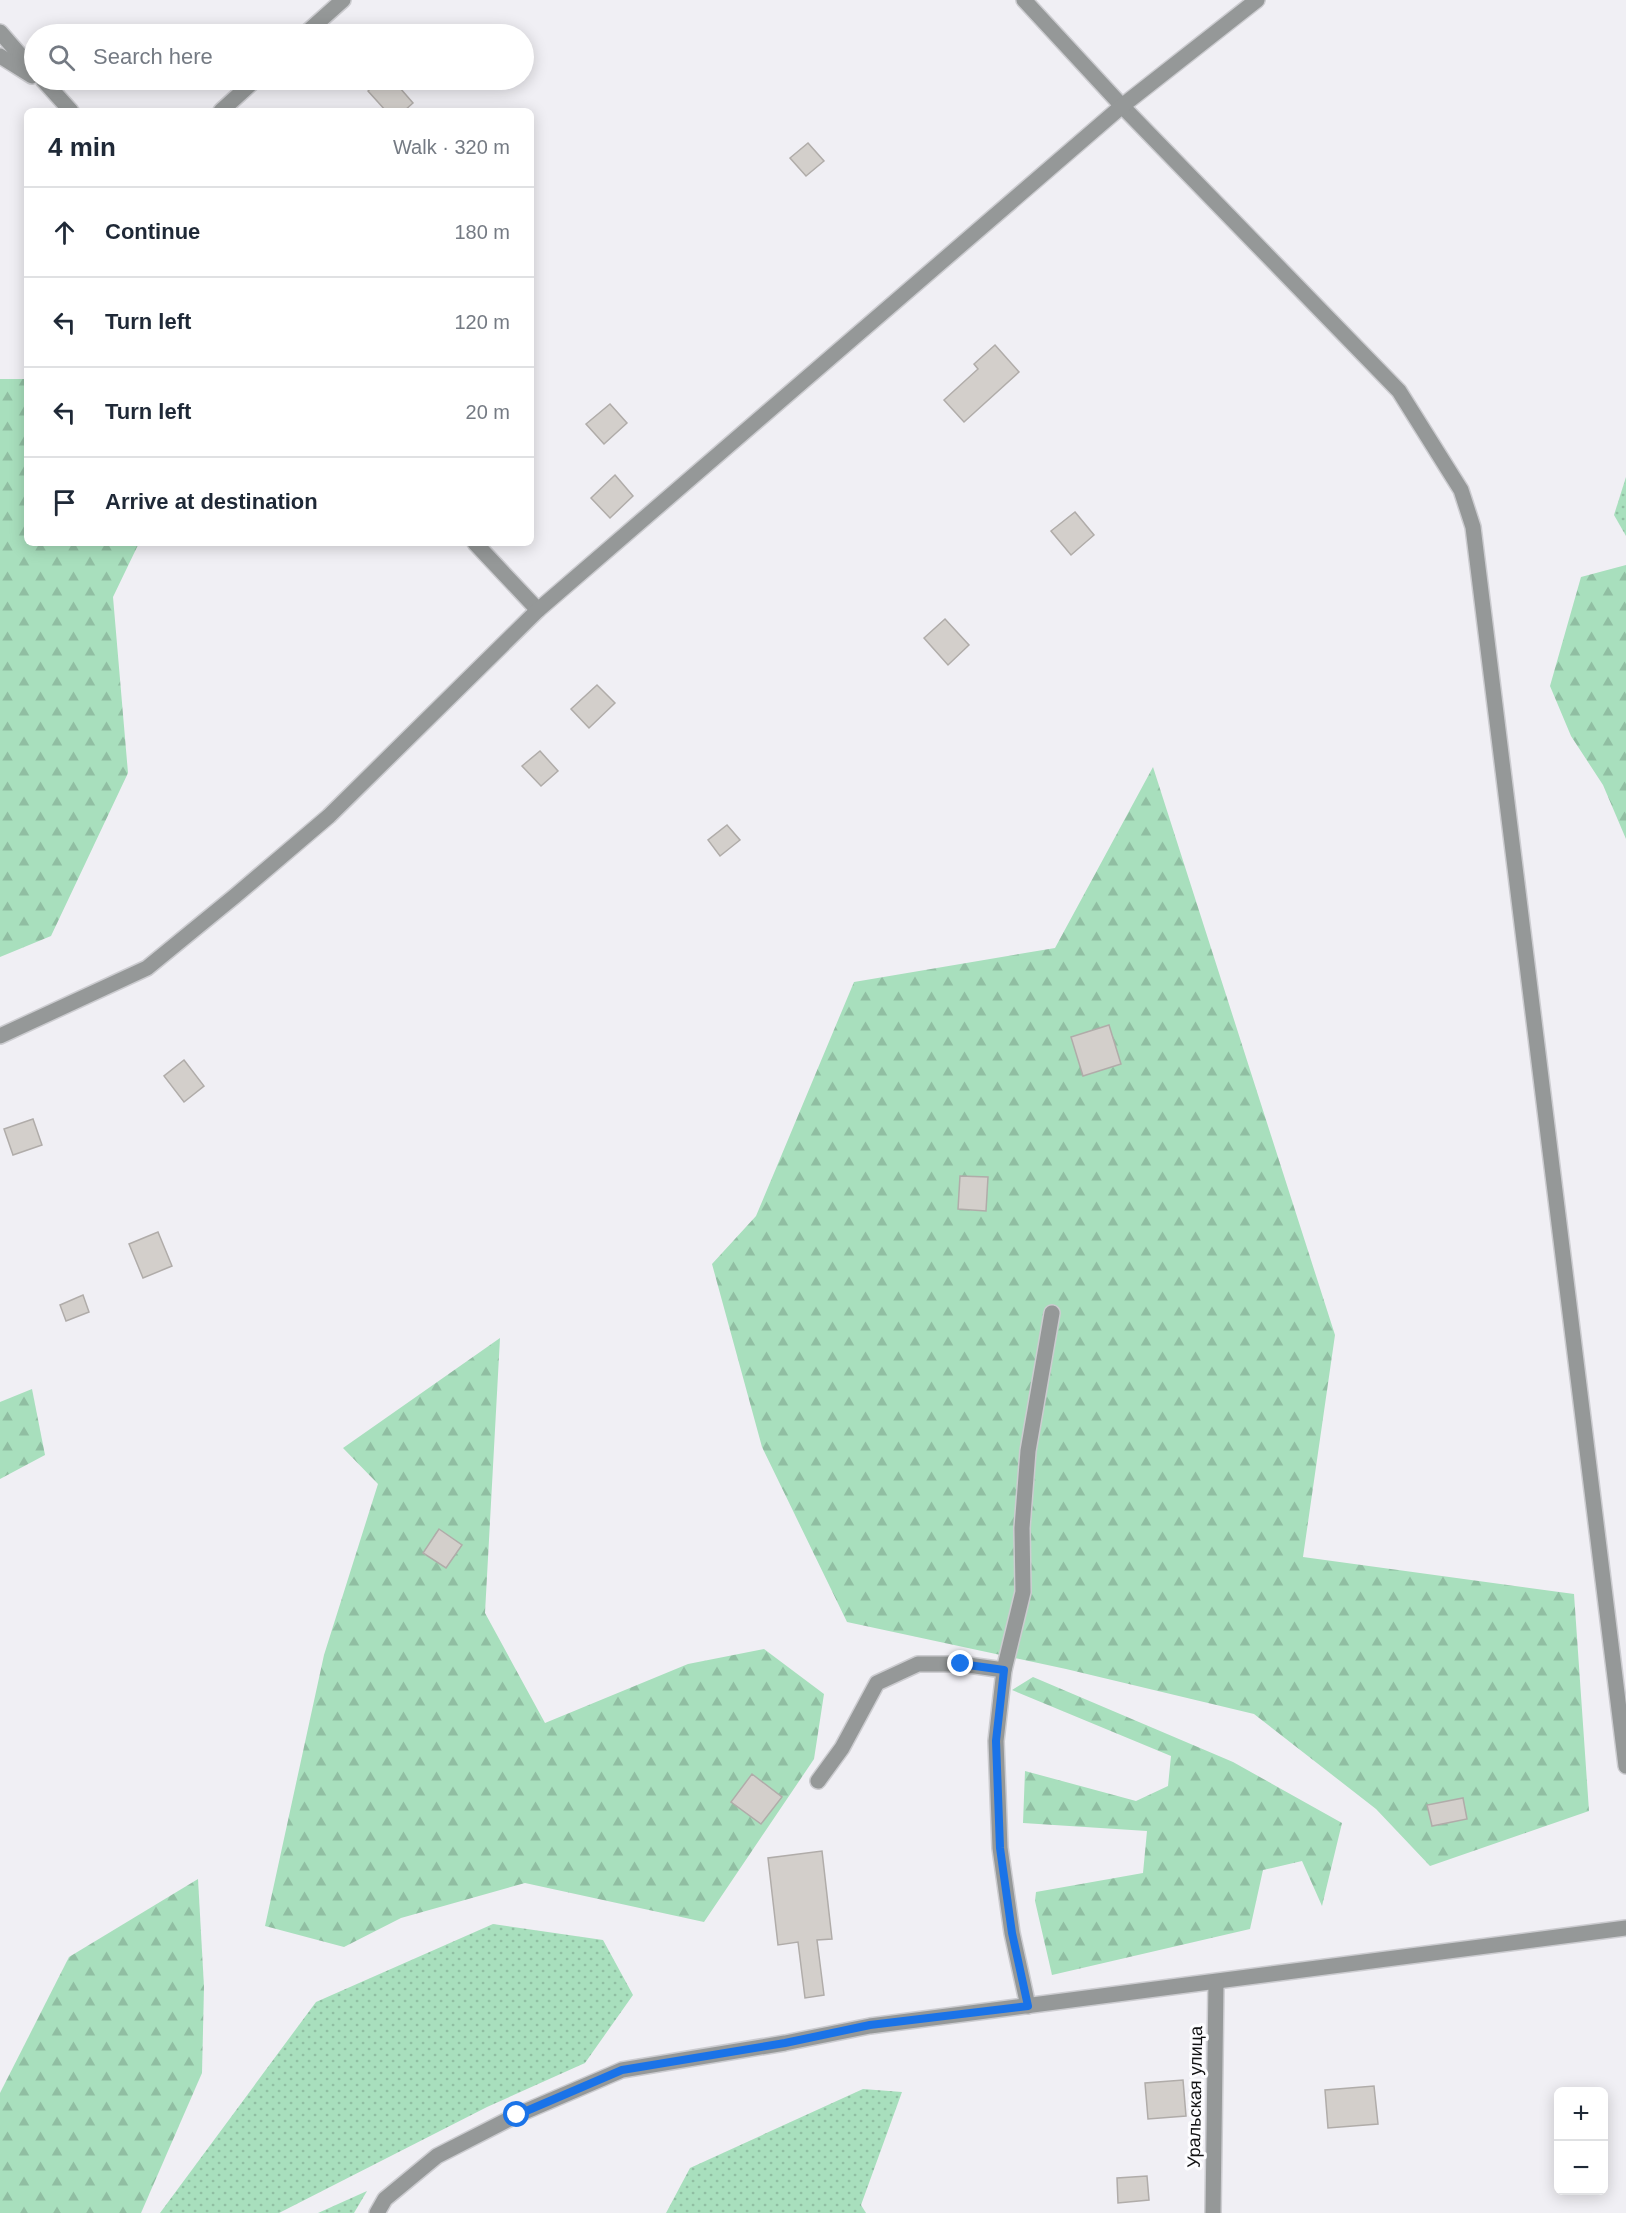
<!DOCTYPE html>
<meta charset="utf-8">
<style>
:root{--surface:#fff;--page:#f2f2f3;--text:#1f2937;--muted:#747a83;--line:#e0e1e3}
body{margin:0;font-family:Helvetica,sans-serif;background:var(--page);color:var(--text)}
.controls{position:absolute;right:18px;bottom:18px;display:grid;overflow:hidden;border-radius:9px;box-shadow:0 3px 15px #0003}
.controls button{width:54px;height:54px;display:grid;place-items:center;padding:0;border:0;border-bottom:2px solid var(--line);background:var(--surface);color:var(--text);font:30px sans-serif}
.stop{position:absolute;width:18px;height:18px;margin:-14px;border:4px solid #1a73e8;border-radius:50%;background:#fff}
.stop.end{background:#1a73e8;border-color:#fff;box-shadow:0 2px 6px #0008}
.list{margin:0;padding:0;list-style:none}
h2{display:flex;justify-content:space-between;align-items:center;height:78px;margin:0;padding:0 24px;font-size:26px}
h2 small{font-size:20px;font-weight:400;color:var(--muted)}
.list li{display:grid;grid-template-columns:39px 1fr auto;gap:18px;align-items:center;box-sizing:border-box;height:90px;padding:0 24px;border-top:2px solid var(--line)}
.list b{display:block;font-size:22px;white-space:nowrap}
.list em{font-size:20px;font-style:normal;color:var(--muted)}
.icon{flex:none;width:33px;height:33px;fill:none;stroke:currentColor;stroke-width:2;stroke-linecap:round;stroke-linejoin:round}
.map{position:relative;flex:none;width:1626px;height:2213px;overflow:hidden}
.search{position:absolute;background:var(--surface);box-shadow:0 3px 15px #0003;left:24px;top:24px;width:510px;height:66px;display:flex;align-items:center;gap:15px;box-sizing:border-box;padding:0 21px;border-radius:33px;color:var(--muted);font-size:22px}
.panel{position:absolute;background:var(--surface);box-shadow:0 3px 15px #0003;left:24px;top:108px;width:510px;height:438px;border-radius:9px}
.map>svg:first-child{display:block}
.grass{fill:url(#grass-dots)}
.forest{fill:url(#forest-firs)}
.building{fill:#d3cfcb;stroke:#b0aca9;stroke-width:1.5}
.lines{fill:none;stroke-linecap:round;stroke-linejoin:round}
.minor-casing{stroke:#ccccd0;stroke-width:18}
.minor{stroke:#959898;stroke-width:15}
.route{stroke:#1a73e8;stroke-width:8}
.labels{text-anchor:middle;stroke-width:6;stroke-linejoin:round;paint-order:stroke}
.street-label{font-size:18px;fill:#121213;stroke:#fdfdff}
</style>
<div class="map">
<svg width="1626" height="2213" viewBox="0 0 1626 2213">
<defs>
<pattern id="grass-dots" width="8" height="8" patternUnits="userSpaceOnUse" patternTransform="scale(1.5)"><rect width="8" height="8" fill="#a8dfbd"/><path d="M2 2h.1M6 6h.1" fill="none" stroke="#90bea2" stroke-width="1.8" stroke-linecap="round"/></pattern>
<pattern id="forest-firs" width="22" height="20" patternUnits="userSpaceOnUse" patternTransform="scale(1.5)"><rect width="22" height="20" fill="#a8dfbd"/><path d="M5 1l3.5 6h-7zM16 11l3.5 6h-7z" fill="#90bea2"/></pattern>
</defs>
<rect width="100%" height="100%" fill="#f0eff4"/>
<!-- grass -->
<g class="grass">
<polygon points="1626,477 1626,536 1614,515"/>
<polygon points="493,1924 603,1940 633,1995 585,2063 487,2107 279,2213 160,2213 316,2002"/>
<polygon points="863,2089 902,2092 861,2205 866,2213 666,2213 690,2168"/>
<polygon points="367,2191 354,2213 318,2213"/>
</g>
<!-- forest -->
<g class="forest">
<polygon points="0,379 27,379 27,543 139,543 113,597 128,773 51,936 0,957"/>
<polygon points="1626,565 1626,839 1603,785 1571,736 1550,686 1581,577"/>
<polygon points="1153,767 1335,1335 1303,1557 1574,1594 1589,1811 1430,1866 1376,1809 1254,1714 1066,1669 847,1622 762,1447 712,1264 756,1216 854,982 1055,948"/>
<polygon points="500,1338 485,1613 545,1723 688,1664 764,1649 824,1694 814,1759 704,1922 525,1883 401,1918 344,1947 265,1926 324,1655 378,1484 343,1448"/>
<polygon points="32,1389 45,1455 0,1479 0,1402"/>
<polygon points="1033,1677 1233,1762 1342,1823 1322,1906 1302,1861 1263,1870 1250,1929 1052,1975 1035,1901 1036,1892 1143,1873 1147,1831 1023,1823 1025,1771 1136,1801 1168,1786 1171,1756 1012,1690"/>
<polygon points="198,1879 204,1987 202,2073 141,2213 0,2213 0,2093 69,1957"/>
</g>
<!-- building -->
<g class="building">
<polygon points="380,80 393,80 413,103 404,111 386,111 368,91"/>
<polygon points="808,143 824,161 806,176 790,158"/>
<polygon points="995,345 1019,372 964,422 944,400 978,369 974,364"/>
<polygon points="610,404 627,423 604,444 586,424"/>
<polygon points="615,475 633,496 610,518 591,498"/>
<polygon points="1075,512 1094,535 1071,555 1051,531"/>
<polygon points="945,619 969,645 948,665 924,638"/>
<polygon points="597,685 615,703 589,728 571,709"/>
<polygon points="540,751 558,771 541,786 522,766"/>
<polygon points="727,825 740,840 720,856 708,840"/>
<polygon points="1109,1025 1121,1064 1083,1076 1071,1037"/>
<polygon points="184,1060 204,1086 184,1102 164,1076"/>
<polygon points="33,1119 42,1145 13,1155 4,1129"/>
<polygon points="960,1176 988,1177 986,1211 958,1209"/>
<polygon points="158,1232 172,1266 143,1278 129,1244"/>
<polygon points="83,1295 89,1312 66,1321 60,1305"/>
<polygon points="439,1529 462,1545 446,1568 423,1553"/>
<polygon points="752,1774 782,1797 761,1824 731,1802"/>
<polygon points="1463,1798 1467,1819 1432,1826 1427,1805"/>
<polygon points="822,1851 832,1939 817,1940 824,1995 805,1998 798,1942 778,1945 768,1858"/>
<polygon points="1183,2080 1186,2116 1148,2119 1145,2083"/>
<polygon points="1374,2086 1378,2124 1328,2128 1325,2090"/>
<polygon points="1147,2176 1149,2200 1118,2203 1117,2178"/>
</g>
<g class="lines">
<defs>
<g id="minor">
<polyline points="1024,0 1122,106 1399,391 1461,490 1473,527 1626,1766"/>
<polyline points="0,32 34,71"/>
<polyline points="305,34 343,0"/>
<polyline points="0,56 32,76"/>
<polyline points="43,80 71,111"/>
<polyline points="221,111 255,80"/>
<polyline points="475,543 538,610"/>
<polyline points="0,1036 147,968 235,896 329,816 538,610 1122,106 1257,0"/>
<polyline points="818,1781 842,1748 877,1683 918,1664 961,1664 1004,1670"/>
<polyline points="1028,2006 1012,1933 1000,1848 996,1741 1004,1670 1023,1592 1022,1528 1028,1451 1052,1313"/>
<polyline points="377,2213 385,2199 437,2156 517,2115 622,2070 785,2043 870,2026 1626,1928"/>
<polyline points="1213,2213 1216,1982"/>
</g>
</defs>
<!-- minor casing -->
<use href="#minor" class="minor-casing"/>
<!-- minor -->
<use href="#minor" class="minor"/>
</g>
<g class="lines">
<!-- route -->
<polyline class="route" points="517,2115 622,2070 785,2043 870,2025 1028,2006 1012,1933 1000,1848 996,1741 1004,1670 961,1664"/>
</g>
<g class="labels">
<!-- street labels -->
<g class="street-label">
<text transform="translate(1195 2097) rotate(-89)" y="6">Уральская улица</text>
</g>
</g>
</svg>
<div class="controls">
<button>+</button>
<button>−</button>
</div>
<div class="stop" style="left:517px;top:2115px"></div>
<div class="stop end" style="left:961px;top:1664px"></div>
<div class="search"><svg class="icon" aria-label="search" viewBox="0 0 24 24"><circle cx="10" cy="10" r="6"/><path d="M15 15l6 6"/></svg>Search here</div>
<section class="panel">
<h2>4 min<small>Walk · 320 m</small></h2>
<ul class="list">
<li><svg class="icon" aria-label="ahead" viewBox="0 0 24 24"><path d="M12 20V5M6 11l6-6 6 6"/></svg><div><b>Continue</b></div><em>180 m</em></li>
<li><svg class="icon" aria-label="left" viewBox="0 0 24 24"><path d="M17 20v-9H6M10 6l-5 5 5 5"/></svg><div><b>Turn left</b></div><em>120 m</em></li>
<li><svg class="icon" aria-label="left" viewBox="0 0 24 24"><path d="M17 20v-9H6M10 6l-5 5 5 5"/></svg><div><b>Turn left</b></div><em>20 m</em></li>
<li><svg class="icon" aria-label="arrive" viewBox="0 0 24 24"><path d="M6 21V4h12l-3 4 3 4H6"/></svg><div><b>Arrive at destination</b></div></li>
</ul>
</section>
</div>
